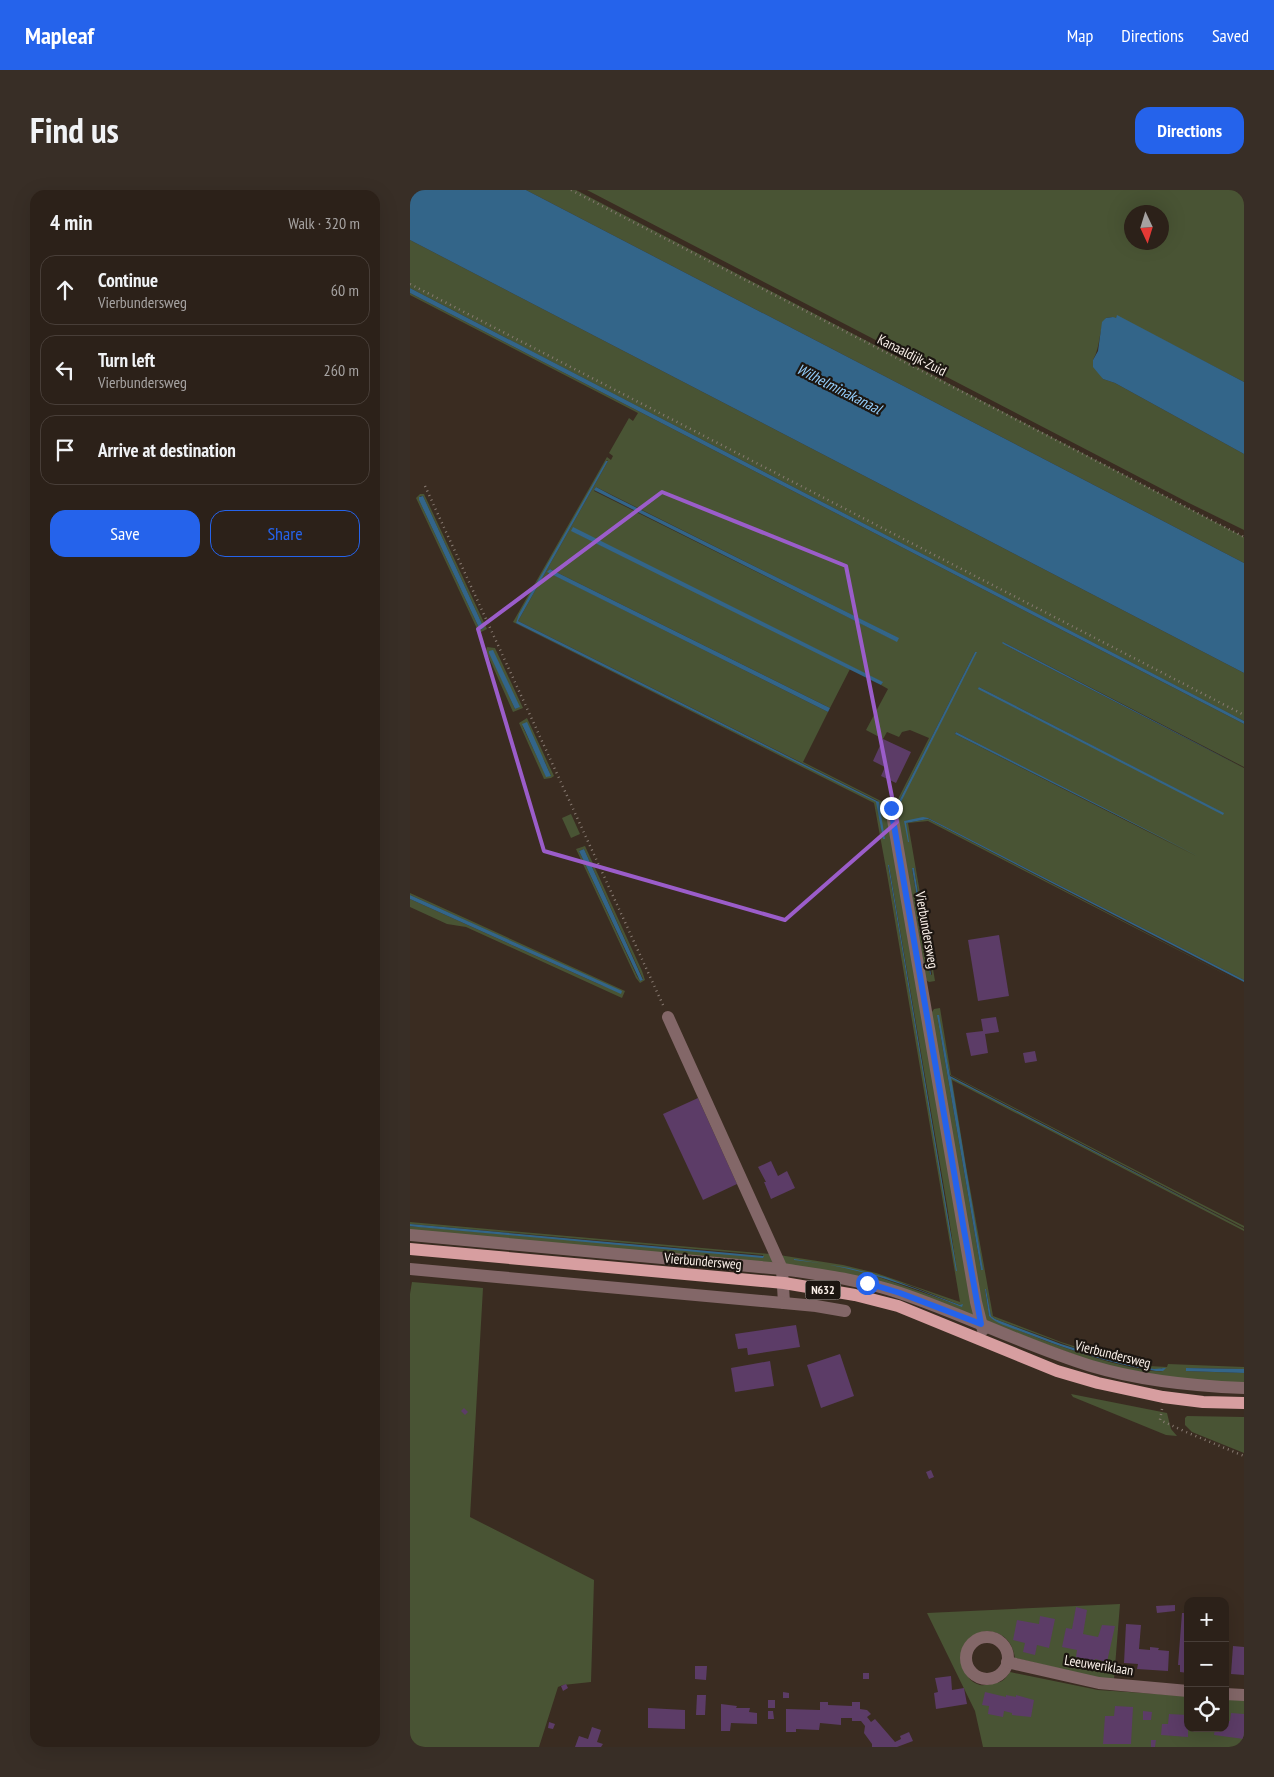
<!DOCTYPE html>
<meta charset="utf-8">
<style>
:root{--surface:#2c2119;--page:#382e26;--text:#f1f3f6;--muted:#a6a3a2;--line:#483e38;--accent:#2563eb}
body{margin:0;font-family:"PT Sans Narrow",sans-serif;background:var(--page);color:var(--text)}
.controls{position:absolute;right:15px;bottom:15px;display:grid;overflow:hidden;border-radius:10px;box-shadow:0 5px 20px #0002}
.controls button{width:45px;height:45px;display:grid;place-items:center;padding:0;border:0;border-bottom:1px solid var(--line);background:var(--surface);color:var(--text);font:25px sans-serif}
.compass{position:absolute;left:714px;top:15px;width:45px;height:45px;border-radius:50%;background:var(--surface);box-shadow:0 5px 20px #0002;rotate:176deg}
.stop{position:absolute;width:15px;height:15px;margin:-11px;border:4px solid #2563eb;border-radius:50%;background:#fff}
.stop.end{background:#2563eb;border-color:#fff;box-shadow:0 1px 5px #0008}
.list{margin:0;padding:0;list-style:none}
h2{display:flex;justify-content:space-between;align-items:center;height:65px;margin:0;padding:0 20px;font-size:21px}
h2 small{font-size:16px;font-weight:400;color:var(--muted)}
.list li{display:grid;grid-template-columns:32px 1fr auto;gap:15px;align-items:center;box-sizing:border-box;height:70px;margin:0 10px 10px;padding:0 10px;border:1px solid var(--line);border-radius:15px}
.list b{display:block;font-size:19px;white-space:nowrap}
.list p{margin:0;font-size:16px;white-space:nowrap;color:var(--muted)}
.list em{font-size:16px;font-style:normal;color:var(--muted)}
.actions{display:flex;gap:10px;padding:15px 20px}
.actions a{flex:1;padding:11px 0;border:1px solid var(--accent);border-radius:15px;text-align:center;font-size:18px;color:var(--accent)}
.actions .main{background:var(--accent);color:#fff}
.icon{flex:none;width:28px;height:28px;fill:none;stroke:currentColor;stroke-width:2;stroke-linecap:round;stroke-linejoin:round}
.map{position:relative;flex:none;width:834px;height:1557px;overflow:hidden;border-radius:15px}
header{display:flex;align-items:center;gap:30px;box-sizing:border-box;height:70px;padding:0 25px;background:var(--accent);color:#fff}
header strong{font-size:24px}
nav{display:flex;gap:28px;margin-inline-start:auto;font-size:18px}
.intro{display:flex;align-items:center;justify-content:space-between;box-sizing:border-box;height:120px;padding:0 30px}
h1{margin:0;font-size:35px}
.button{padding:12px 22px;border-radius:15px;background:var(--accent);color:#fff;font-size:18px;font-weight:700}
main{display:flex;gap:30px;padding:0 30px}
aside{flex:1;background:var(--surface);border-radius:15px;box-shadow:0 5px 20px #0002}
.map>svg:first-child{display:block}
.green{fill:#495434;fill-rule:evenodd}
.water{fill:#336589}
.building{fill:#5c3c67}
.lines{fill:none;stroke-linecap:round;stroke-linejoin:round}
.path{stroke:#887b72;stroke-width:2.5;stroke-dasharray:1 4;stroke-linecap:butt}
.minor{stroke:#836768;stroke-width:12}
.primary{stroke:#d79ea0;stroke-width:12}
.route{stroke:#2563eb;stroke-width:6}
.marked{fill:none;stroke:#9b5dca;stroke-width:4;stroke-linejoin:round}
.labels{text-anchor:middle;stroke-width:4.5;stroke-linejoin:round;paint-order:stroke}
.shield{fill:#1c1611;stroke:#b8afa9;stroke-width:1}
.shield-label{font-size:12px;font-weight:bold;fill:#fbf1ea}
.street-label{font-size:14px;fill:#fbf1ea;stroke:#1c1611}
.water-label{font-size:15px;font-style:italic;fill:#95cffd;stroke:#1c1611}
</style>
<header>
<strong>Mapleaf</strong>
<nav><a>Map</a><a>Directions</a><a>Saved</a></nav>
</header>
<div class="intro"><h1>Find us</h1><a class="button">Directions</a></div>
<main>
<aside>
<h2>4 min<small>Walk · 320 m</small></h2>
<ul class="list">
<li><svg class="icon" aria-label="ahead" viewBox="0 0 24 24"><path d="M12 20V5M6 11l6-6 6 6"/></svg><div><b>Continue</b><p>Vierbundersweg</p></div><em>60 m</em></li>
<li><svg class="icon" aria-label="left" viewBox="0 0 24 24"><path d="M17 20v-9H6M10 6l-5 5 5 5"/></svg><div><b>Turn left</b><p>Vierbundersweg</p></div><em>260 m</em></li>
<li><svg class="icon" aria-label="arrive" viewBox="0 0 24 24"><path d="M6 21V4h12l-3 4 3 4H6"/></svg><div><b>Arrive at destination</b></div></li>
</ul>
<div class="actions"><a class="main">Save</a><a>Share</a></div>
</aside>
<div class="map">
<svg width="834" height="1557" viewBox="0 0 834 1557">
<rect width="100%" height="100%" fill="#3a2c21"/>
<!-- green -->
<g class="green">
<polygon points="116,0 166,0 834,347 834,373"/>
<path d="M177 0H834V192L707 126 706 129 702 127 696 128C688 141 691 156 683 170L693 189 705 193 834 264V340L779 313ZM722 22H752V52H722Z"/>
<polygon points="0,50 834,483 834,531 0,98"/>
<path d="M0 103 834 534V577L593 452 597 456 834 578V790L518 628 495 631 496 633 518 629 834 794 518 631 498 633 524 785 525 791 519 792 513 788 483 613H486L519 548 500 540 492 542 489 547 477 542 473 549 456 540 478 499 471 495 472 492 163 338 162 341 440 479 420 518 140 379 138 382 418 522 393 572 477 614 565 1128 376 1076 369 1065 433 1075 466 1083 550 1112 477 684 464 613 103 432 197 267 201 270 203 266 199 263 219 228 223 231 228 223 0 105ZM197 270 198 271 108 431 468 611 473 649 467 612 106 433ZM186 297 488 448V449L486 451 184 301ZM565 462H566L490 612 489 611ZM569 497 813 623V624L569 499ZM546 542 788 667 545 544ZM479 675 537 1015 547 1081 478 676ZM504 678 522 784V785L520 784 502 679ZM460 1084 502 1096 550 1115 551 1116Z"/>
<path d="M10 304H14L77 439 69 443 6 308ZM10 306H13L74 438 70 440 9 310Z"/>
<path d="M77 457 85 458 113 518 103 522 76 461ZM79 461 109 517 105 519Z"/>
<path d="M117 528 144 586 141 588 134 589 109 533ZM112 535 135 572 141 586H136Z"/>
<polygon points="161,624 170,644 161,648 152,628"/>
<path d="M175 656 232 781 235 790 230 793 226 788 166 659ZM174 659 233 789V790L230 791 227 786 169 661Z"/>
<polygon points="0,703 215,801 212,808 56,737 37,734 0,717 0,709 191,795 212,802 0,705"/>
<path d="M530 818 541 885 834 1036V1038L540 885 527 825 571 1080 572 1079 540 887 834 1039V1041L542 890 556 976 583 1126 651 1152 698 1167 739 1176 757 1177 758 1174 834 1177V1179L776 1178V1181L834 1183V1194L780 1191 693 1175 572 1131 520 825 524 819ZM575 1099H576L581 1126 585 1129 676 1162 739 1178 748 1180 752 1178 753 1181C723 1185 607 1143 579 1126Z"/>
<polygon points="0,1032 360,1064 363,1071 361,1074 0,1041 0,1036 353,1067 353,1065 0,1034"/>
<polygon points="2,1092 73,1098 60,1327 184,1390 181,1492 153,1495 148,1497 129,1557 0,1557 0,1104"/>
<polygon points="661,1204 757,1223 761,1239 767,1246 756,1245 663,1207"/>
<polygon points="777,1226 834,1227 834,1263 782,1242 775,1235 775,1228"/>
<path d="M710 1414 704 1489 688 1488 605 1468C599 1424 538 1440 554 1479 557 1487 562 1493 570 1495 575 1496 588 1493 592 1491 595 1489 598 1485 600 1482L688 1500 778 1506V1538H815V1508L834 1509V1557H573L565 1521 517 1423Z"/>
</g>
<!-- water -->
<g class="water">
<polygon points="0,0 116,0 834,373 834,483 0,50"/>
<polygon points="0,98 817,522 834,531 834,534 0,103"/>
<polygon points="707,125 834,192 834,264 705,193 693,189 683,177 683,170 688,161 692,132 696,128 703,127 706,128"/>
<polygon points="196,271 198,271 108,431 469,612 475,649 473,649 466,612 106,433 109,424"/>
<polygon points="186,297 203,306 489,448 487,452 184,300"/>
<polygon points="13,306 74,438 70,440 9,310 9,307"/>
<polygon points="163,337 473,492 471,495 161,341"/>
<polygon points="140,379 420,518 418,522 137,382"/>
<polygon points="593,452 834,578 597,456 592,453"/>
<polygon points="83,460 110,517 105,519 79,463 79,461"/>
<polygon points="565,462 567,462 491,612 489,611"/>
<polygon points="569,497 814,623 813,625 568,499"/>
<polygon points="117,532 141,586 136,587 112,534"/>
<polygon points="546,542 788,666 545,544"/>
<polygon points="513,627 518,628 532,635 834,790 834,792 518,629 496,633 499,652 498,652 494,631"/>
<polygon points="174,659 233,790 230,791 169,661"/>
<polygon points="478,675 479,675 547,1081 546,1081"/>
<polygon points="502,678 504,678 521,785 520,784"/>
<polygon points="0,705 212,801 211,804 191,795 0,709"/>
<polygon points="527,825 529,825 540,886 834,1039 541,888 573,1080 571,1080"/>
<polygon points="0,1034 353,1066 354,1066 353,1068 8,1037 0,1036"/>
<path d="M384 1069 439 1078 475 1087 550 1115 553 1114 552 1117C498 1095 442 1075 384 1070Z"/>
<path d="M575 1099H576L581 1126 585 1129 651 1154 699 1169 744 1179 756 1178 753 1181H746C699 1174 654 1158 610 1141 600 1137 586 1134 579 1126Z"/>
<polygon points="776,1178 834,1179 834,1183 776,1181"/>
</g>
<!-- building -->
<g class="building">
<polygon points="473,549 501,562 486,593 471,586 475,577 463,571"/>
<polygon points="589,745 599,806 568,811 558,750"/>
<polygon points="586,827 589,842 575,844 578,863 561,866 556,843 573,841 571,829"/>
<polygon points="625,861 627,871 615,873 613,863"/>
<polygon points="288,908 327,994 293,1010 253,924"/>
<polygon points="361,971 368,986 377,981 385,998 361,1009 354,992 356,992 348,977"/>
<polygon points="386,1135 390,1157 338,1165 337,1158 328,1159 325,1144"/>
<polygon points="430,1164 444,1206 411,1218 397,1175"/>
<polygon points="360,1171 364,1196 325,1202 321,1178"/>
<polygon points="54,1218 58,1222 55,1225 51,1221"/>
<polygon points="521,1280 524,1287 519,1289 516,1282"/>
<polygon points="765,1415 765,1421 747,1423 746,1416"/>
<polygon points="666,1417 677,1420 673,1444 688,1447 692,1435 705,1436 697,1472 685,1469 684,1474 673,1472 673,1469 666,1467 667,1460 652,1457 656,1438 662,1439"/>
<polygon points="772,1423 778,1423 778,1483 770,1482 770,1475 768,1475"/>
<polygon points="630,1426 645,1429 639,1458 627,1455 625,1465 613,1462 615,1453 603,1450 607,1430 629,1434"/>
<polygon points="716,1434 731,1435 729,1459 740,1460 740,1457 749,1458 748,1460 759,1461 758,1481 727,1479 728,1474 714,1473"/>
<polygon points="823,1456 834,1457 834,1485 821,1484"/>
<polygon points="285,1476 297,1476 296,1490 285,1489"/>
<rect x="453" y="1483" width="6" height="6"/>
<polygon points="541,1486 542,1500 554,1498 557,1514 526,1519 524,1503 528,1502 525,1488"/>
<polygon points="156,1494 158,1498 153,1501 151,1496"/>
<polygon points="373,1502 379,1503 379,1508 373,1508"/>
<polygon points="575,1502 596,1507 596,1505 606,1507 606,1505 624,1510 621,1527 602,1525 602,1523 594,1521 593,1527 578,1524 579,1516 572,1515"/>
<polygon points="287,1505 296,1505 295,1525 286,1525"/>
<rect x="358" y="1510" width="7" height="8"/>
<polygon points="410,1512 418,1512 418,1515 442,1516 442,1512 450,1512 450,1519 457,1520 461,1524 457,1527 461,1532 465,1529 485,1552 491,1549 490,1546 499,1542 503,1551 487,1557 462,1557 462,1554 454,1543 455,1536 451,1531 442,1531 442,1528 431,1528 431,1535 410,1533 409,1540 386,1539 386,1542 376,1542 376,1519 410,1520"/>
<polygon points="311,1514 327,1516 326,1518 340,1518 339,1522 347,1523 347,1534 321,1533 320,1541 311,1541"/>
<polygon points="705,1516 723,1517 721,1554 693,1554 695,1526 704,1526"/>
<polygon points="238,1518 275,1520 275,1539 238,1538"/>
<polygon points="358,1521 363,1521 364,1529 358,1529"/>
<polygon points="733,1521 742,1522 741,1530 733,1530"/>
<polygon points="821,1523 834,1524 834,1549 804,1545 805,1538 815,1538 815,1531 820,1531"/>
<polygon points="759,1524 778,1525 778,1547 751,1545 752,1534 758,1534"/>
<polygon points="139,1532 145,1534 143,1539 138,1538"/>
<polygon points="182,1537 191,1540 187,1552 193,1554 191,1557 165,1557 169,1546 178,1549"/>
<polygon points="741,1550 746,1550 745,1557 741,1557"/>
</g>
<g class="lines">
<!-- path -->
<g class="path">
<polyline points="161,0 834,347"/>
<polyline points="0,94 834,525"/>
<polyline points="15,296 253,815"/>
<polyline points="752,1219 750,1230 776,1242 834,1266"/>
</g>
<!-- minor -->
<g class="minor">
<polyline points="481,618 566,1112 573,1140"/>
<polyline points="258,827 372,1079 374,1113"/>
<path d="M0 1045 372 1079C412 1085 452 1090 490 1103 555 1125 616 1156 681 1176 731 1191 782 1196 834 1198"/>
<polyline points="0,1079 406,1116 435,1121"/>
<circle cx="577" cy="1468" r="21"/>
<polyline points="597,1472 689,1493 778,1501"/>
<polyline points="815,1504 834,1505"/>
</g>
<!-- primary -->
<polyline class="primary" points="0,1059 374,1093 445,1105 488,1116 647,1181 688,1193 753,1207 793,1212 834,1213"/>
</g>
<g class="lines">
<!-- route -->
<polyline class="route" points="457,1093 490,1103 571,1134 554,1040 481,618"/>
</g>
<!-- marked area -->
<path class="marked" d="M252 302 436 376 487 632 375 730 134 661 68 439Z"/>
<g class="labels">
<!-- shield labels -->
<rect class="shield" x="395.5" y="1090.5" width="35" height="19" rx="4"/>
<g class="shield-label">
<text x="413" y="1104">N632</text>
</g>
<!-- street labels -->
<g class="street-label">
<text transform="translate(502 165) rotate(27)" y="5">Kanaaldijk-Zuid</text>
<text transform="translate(517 740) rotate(80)" y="5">Vierbundersweg</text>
<text transform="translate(293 1071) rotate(5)" y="5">Vierbundersweg</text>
<text transform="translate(703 1164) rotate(14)" y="5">Vierbundersweg</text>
<text transform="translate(689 1475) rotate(9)" y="5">Leeuweriklaan</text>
</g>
<!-- water labels -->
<g class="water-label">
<text transform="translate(429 199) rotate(27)" y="5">Wilhelminakanaal</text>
</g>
</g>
</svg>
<div class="controls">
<button>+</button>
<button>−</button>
<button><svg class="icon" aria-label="locate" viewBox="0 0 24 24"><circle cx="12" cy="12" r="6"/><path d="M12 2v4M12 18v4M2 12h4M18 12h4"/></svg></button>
</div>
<svg class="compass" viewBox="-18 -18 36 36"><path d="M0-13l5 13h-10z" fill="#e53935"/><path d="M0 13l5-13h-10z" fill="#a6a3a2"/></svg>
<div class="stop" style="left:457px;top:1093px"></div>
<div class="stop end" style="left:481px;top:618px"></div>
</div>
</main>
